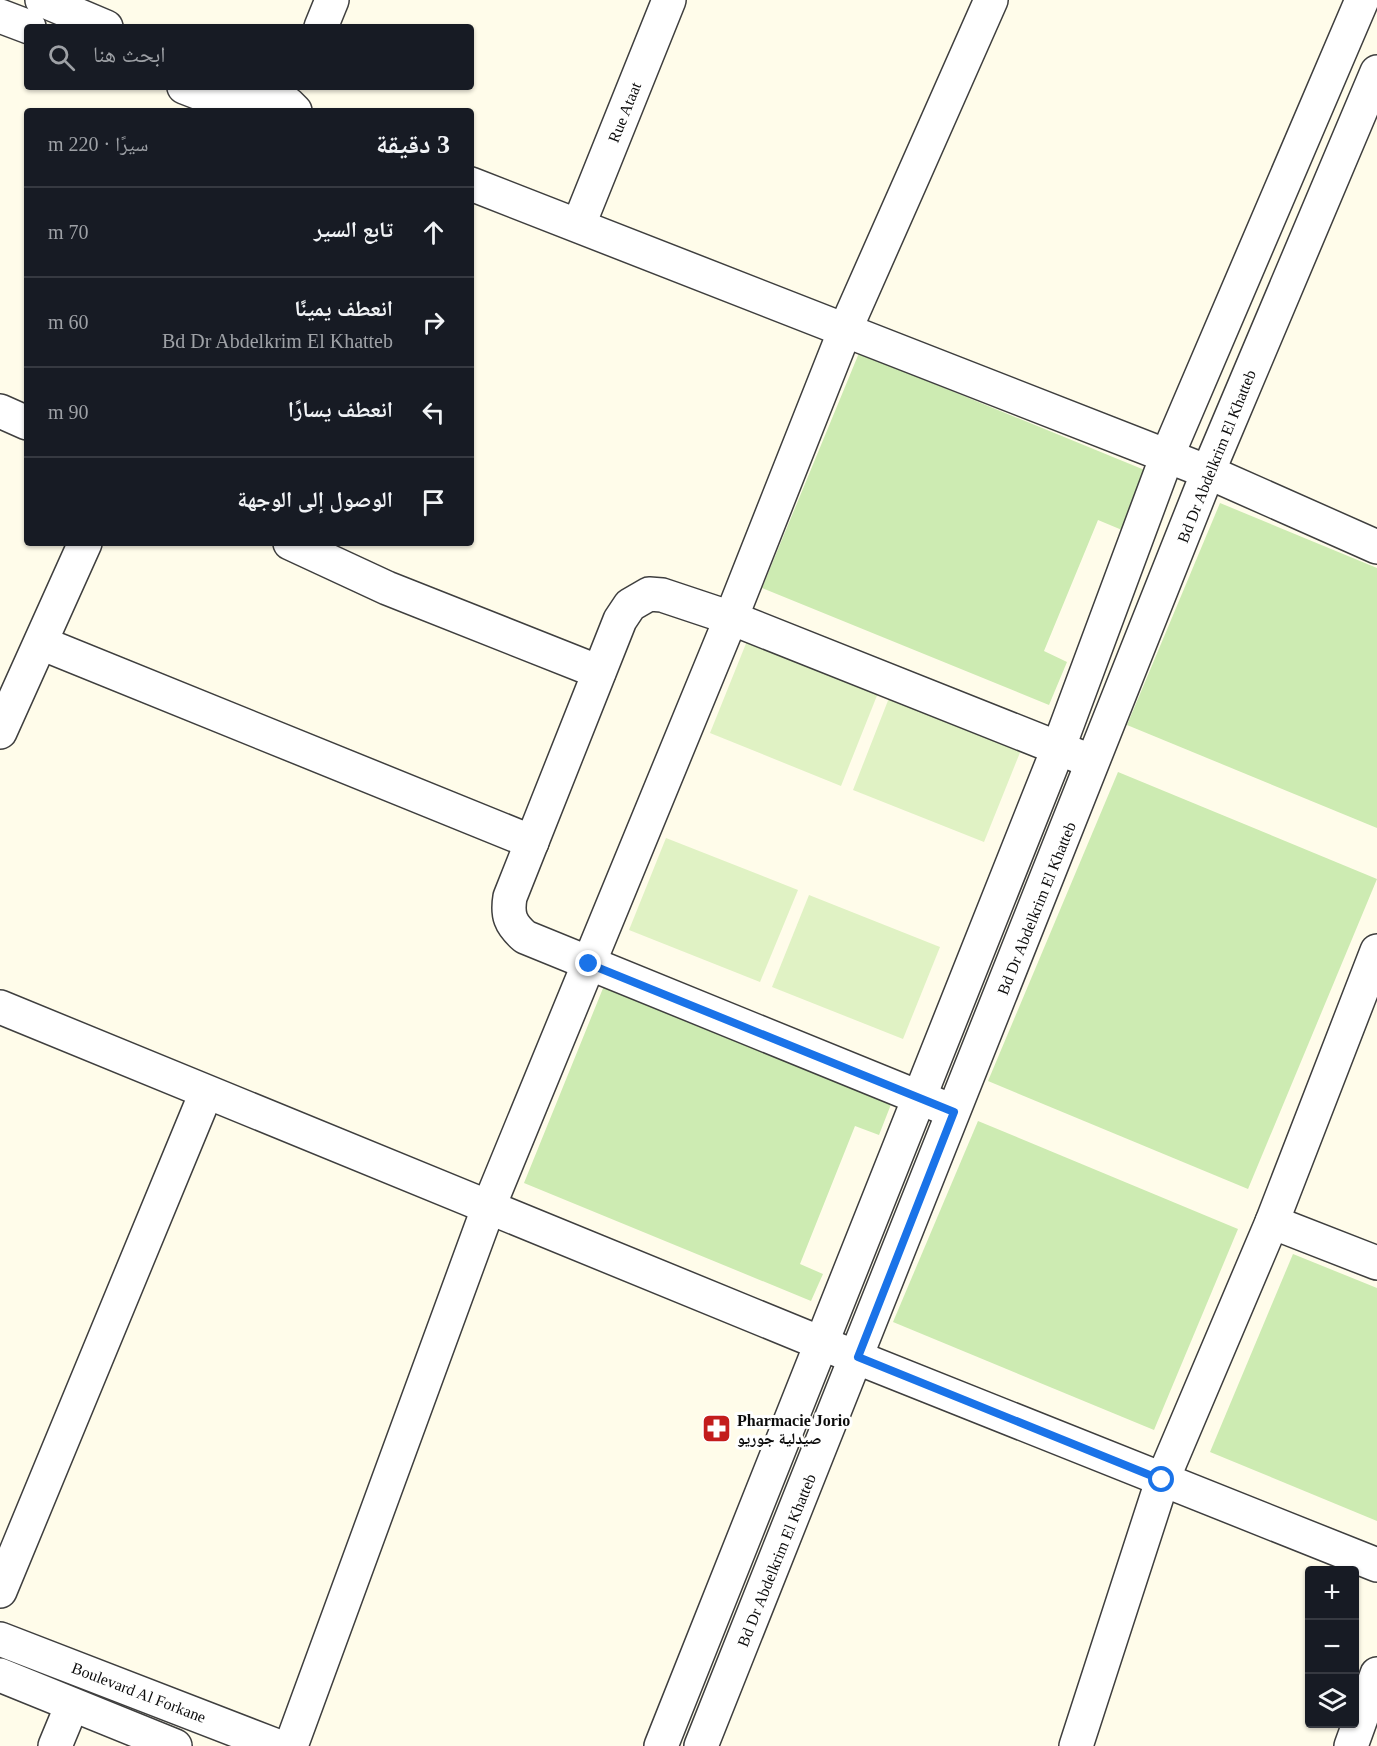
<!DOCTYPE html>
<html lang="ar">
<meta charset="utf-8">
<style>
:root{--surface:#171b24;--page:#242831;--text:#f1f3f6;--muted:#9ea1a6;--line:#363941}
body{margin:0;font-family:"Times New Roman","Noto Naskh Arabic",serif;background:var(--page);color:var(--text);direction:rtl}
.controls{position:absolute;right:18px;bottom:18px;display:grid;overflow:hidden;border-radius:6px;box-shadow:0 2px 4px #0004}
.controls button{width:54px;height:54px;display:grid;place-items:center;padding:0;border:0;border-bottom:2px solid var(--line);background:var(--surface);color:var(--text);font:30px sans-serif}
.stop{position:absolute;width:18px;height:18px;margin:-14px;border:4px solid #1a73e8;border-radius:50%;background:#fff}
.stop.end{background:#1a73e8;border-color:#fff;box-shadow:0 2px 6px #0008}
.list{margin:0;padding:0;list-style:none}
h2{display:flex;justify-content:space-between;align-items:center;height:78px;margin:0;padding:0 24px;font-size:26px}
h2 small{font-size:20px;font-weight:400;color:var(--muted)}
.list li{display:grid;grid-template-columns:39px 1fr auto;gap:18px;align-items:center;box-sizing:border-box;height:90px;padding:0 24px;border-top:2px solid var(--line)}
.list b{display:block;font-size:22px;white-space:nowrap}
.list p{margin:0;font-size:20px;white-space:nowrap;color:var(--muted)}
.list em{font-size:20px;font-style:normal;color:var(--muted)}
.icon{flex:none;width:33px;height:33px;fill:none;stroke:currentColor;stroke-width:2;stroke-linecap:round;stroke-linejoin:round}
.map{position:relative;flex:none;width:1377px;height:1746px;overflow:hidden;direction:ltr}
.search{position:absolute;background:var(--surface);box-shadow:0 2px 4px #0004;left:24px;top:24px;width:450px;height:66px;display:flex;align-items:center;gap:15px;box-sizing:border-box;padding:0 21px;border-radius:6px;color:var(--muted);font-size:22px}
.panel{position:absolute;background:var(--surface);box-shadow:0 2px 4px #0004;left:24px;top:108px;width:450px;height:438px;border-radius:6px;direction:rtl}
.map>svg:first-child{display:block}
.green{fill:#cdebb2}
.pitch{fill:#e0f2c4}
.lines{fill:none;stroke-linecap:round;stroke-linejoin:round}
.minor-casing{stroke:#3f3f3f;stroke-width:36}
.minor{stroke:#fff;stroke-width:33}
.route{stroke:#1a73e8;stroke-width:8}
.labels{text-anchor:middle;stroke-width:6;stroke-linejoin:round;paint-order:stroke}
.street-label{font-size:16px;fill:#0c0c0c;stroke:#fff}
.poi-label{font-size:16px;font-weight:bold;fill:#0c0c0c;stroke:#fff;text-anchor:start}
</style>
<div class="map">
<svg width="1377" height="1746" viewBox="0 0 1377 1746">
<rect width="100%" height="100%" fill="#fffcea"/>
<!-- green -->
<g class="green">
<polygon points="859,353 1147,471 1122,530 1098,520 1044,651 1067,662 1049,705 762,588"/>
<polygon points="1220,503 1377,568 1377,828 1127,725"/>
<polygon points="1118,772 1377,879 1248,1189 988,1081"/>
<polygon points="610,971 897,1089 879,1135 855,1126 800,1264 823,1274 811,1301 524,1183"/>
<polygon points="978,1121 1238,1229 1154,1430 893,1322"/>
<polygon points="1293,1254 1377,1288 1377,1521 1210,1452"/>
</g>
<!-- pitch -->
<g class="pitch">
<polygon points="747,641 878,693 841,786 710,733"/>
<polygon points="889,698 1021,750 984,842 853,790"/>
<polygon points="666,838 798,890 760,982 629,930"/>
<polygon points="809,895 940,947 903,1039 772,987"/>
</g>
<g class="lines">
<defs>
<g id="minor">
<polyline points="42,0 106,27"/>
<polyline points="0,16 29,27"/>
<polyline points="321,27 332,0"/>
<polyline points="184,87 246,111"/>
<polyline points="248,87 288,104 295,111"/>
<polyline points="471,184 1208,472 1377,547"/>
<polyline points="579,224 669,0"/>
<polyline points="0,411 27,423"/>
<polyline points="290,543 387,588 599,672"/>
<polyline points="41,643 532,842"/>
<polyline points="0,732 85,543"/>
<polyline points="0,1007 823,1344 1377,1565"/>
<path d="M940 1106 525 937C510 924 507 915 510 897L620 620 630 605 649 594 662 595 731 618 1078 756"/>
<polyline points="1272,1222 1377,1263"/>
<polyline points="0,1591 206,1093"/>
<polyline points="0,1639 277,1746"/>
<polyline points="0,1675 175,1746"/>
<polyline points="55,1746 72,1705"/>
<polyline points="291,1746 489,1206 731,618 845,330 991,0"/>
<polyline points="661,1746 1058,749 1167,456 1362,0"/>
<polyline points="701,1746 1208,472 1377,72"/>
<polyline points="1076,1746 1162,1481 1272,1222 1377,951"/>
<polyline points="1351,1746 1377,1674"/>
</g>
</defs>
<!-- minor casing -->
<use href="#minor" class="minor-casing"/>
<!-- minor -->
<use href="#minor" class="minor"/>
</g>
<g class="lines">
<!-- route -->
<polyline class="route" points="589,964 954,1112 858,1357 1162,1480"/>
</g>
<!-- icons -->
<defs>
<symbol id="pharmacy-square" viewBox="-11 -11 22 22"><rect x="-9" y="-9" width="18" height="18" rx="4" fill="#c31c1c" stroke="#fff"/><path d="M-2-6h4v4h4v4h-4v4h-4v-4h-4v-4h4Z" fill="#fff"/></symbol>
</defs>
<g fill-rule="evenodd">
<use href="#pharmacy-square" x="700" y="1412" width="33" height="33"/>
</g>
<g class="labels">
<!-- street labels -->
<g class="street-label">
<text transform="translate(624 112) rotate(-68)" y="6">Rue Ataat</text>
<text transform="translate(1216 456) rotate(-68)" y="6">Bd Dr Abdelkrim El Khatteb</text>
<text transform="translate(1036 908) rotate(-68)" y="6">Bd Dr Abdelkrim El Khatteb</text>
<text transform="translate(776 1560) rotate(-68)" y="6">Bd Dr Abdelkrim El Khatteb</text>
<text transform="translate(139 1692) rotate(21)" y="6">Boulevard Al Forkane</text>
</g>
<!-- poi labels -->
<g class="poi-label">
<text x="737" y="1426">Pharmacie Jorio<tspan x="737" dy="18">صيدلية جوريو</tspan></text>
</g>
</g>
</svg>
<div class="controls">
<button>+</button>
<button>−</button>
<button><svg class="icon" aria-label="layers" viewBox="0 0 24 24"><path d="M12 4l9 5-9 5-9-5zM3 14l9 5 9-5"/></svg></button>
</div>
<div class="stop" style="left:1162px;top:1480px"></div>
<div class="stop end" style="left:589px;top:964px"></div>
<div class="search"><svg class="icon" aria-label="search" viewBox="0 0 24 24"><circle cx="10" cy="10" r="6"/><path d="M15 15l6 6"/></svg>ابحث هنا</div>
<section class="panel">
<h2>3 دقيقة<small>سيرًا · 220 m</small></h2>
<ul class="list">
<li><svg class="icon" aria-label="ahead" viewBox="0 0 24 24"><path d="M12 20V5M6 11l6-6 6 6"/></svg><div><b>تابع السير</b></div><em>70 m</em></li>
<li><svg class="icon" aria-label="right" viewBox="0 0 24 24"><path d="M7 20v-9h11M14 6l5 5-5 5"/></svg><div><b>انعطف يمينًا</b><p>Bd Dr Abdelkrim El Khatteb</p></div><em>60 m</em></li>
<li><svg class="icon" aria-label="left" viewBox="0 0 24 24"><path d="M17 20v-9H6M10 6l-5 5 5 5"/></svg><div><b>انعطف يسارًا</b></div><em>90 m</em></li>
<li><svg class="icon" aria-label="arrive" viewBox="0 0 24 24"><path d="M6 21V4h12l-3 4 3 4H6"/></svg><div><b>الوصول إلى الوجهة</b></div></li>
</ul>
</section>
</div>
